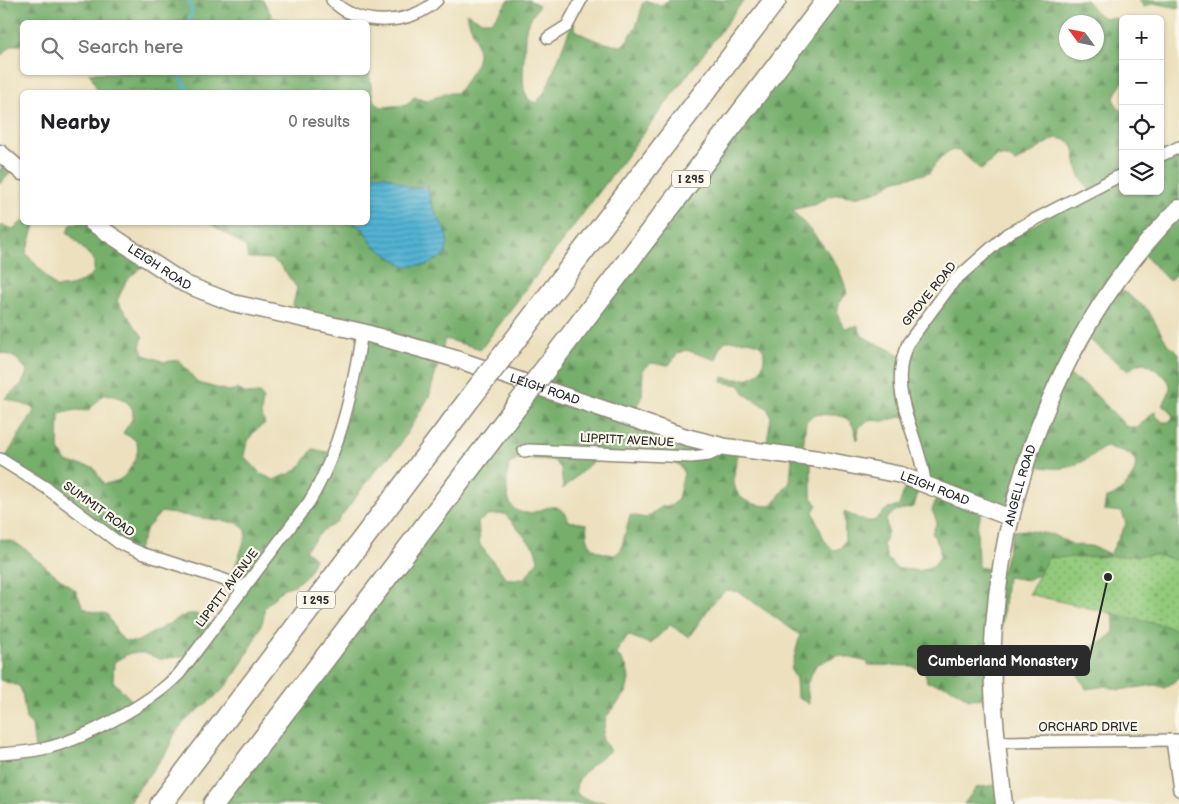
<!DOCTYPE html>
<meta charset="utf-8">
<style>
:root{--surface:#fff;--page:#f2f2f2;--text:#202124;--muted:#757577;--line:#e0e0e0}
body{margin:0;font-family:"Balsamiq Sans",sans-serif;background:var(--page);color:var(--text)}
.controls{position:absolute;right:15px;top:15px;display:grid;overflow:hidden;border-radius:8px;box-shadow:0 1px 4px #0004}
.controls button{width:45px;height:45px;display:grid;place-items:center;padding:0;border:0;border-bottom:1px solid var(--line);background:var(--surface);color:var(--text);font:25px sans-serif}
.compass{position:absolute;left:1059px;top:15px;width:45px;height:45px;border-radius:50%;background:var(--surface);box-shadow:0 1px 4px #0004;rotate:303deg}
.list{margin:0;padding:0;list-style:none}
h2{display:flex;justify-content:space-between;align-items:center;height:65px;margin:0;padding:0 20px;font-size:21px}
h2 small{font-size:16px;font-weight:400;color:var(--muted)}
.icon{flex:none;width:28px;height:28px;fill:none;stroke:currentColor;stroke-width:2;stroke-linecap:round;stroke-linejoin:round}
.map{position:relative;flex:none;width:1179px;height:804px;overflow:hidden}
.search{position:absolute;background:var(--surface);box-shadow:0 1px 4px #0004;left:20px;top:20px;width:350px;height:55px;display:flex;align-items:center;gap:12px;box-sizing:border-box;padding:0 18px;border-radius:8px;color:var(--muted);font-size:19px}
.panel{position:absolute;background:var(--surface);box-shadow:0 1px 4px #0004;left:20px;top:90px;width:350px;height:135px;border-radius:8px}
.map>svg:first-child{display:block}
.forest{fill:url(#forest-firs);stroke:#506c4c;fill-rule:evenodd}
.park{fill:url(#park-dots);stroke:#5f7a54}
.water{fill:url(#water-rules);stroke:#3f6f7e}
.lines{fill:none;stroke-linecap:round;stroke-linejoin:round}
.stream{stroke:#53b3d2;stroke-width:3}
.street-casing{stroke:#8c8674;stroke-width:14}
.secondary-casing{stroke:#8c8674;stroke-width:19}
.highway-casing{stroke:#8c8674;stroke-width:24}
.street{stroke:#fff;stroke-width:11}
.secondary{stroke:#fff;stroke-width:16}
.highway{stroke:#fff;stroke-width:21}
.highway-bridge-casing{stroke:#8c8674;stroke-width:24;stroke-linecap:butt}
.highway-bridge{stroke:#fff;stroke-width:21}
.labels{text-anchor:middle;stroke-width:4.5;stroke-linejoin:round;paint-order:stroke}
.shield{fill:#fbf7ec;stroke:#696865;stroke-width:1}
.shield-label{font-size:11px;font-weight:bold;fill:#2b2b2b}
.street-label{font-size:12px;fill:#2b2b2b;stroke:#fbf7ec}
.leader{fill:none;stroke:#2b2b2b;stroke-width:2}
.callout-dot{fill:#2b2b2b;stroke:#fbf7ec;stroke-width:2}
.callout{fill:#2b2b2b;stroke:#2b2b2b;stroke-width:2}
.callout-label{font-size:14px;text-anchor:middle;font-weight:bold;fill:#fff}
</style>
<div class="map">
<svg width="1179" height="804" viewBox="0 0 1179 804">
<defs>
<pattern id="forest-firs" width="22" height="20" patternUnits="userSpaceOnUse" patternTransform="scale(1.25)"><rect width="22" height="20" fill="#76ae6c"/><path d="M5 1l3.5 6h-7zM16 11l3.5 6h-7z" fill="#618e59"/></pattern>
<pattern id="park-dots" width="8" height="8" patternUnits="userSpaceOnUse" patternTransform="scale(1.25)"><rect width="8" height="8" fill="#93ca7c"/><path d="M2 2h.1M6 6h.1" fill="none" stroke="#78a466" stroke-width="1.8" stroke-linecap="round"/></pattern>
<pattern id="water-rules" width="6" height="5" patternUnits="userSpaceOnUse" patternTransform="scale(1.25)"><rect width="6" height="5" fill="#53b3d2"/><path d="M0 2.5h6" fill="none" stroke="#4592ab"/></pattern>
</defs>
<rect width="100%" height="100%" fill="#fbf7ec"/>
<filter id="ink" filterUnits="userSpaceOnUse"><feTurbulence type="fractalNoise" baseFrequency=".02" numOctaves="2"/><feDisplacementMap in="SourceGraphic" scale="10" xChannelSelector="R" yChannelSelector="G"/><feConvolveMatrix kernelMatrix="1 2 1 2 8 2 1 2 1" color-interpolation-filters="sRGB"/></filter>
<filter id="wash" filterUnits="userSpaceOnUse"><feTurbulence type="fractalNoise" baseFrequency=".0096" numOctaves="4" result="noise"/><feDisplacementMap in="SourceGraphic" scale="20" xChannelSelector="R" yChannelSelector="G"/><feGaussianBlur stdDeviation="1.12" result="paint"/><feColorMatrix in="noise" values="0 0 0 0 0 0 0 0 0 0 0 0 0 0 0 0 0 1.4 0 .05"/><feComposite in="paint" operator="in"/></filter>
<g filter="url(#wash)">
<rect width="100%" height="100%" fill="#ece0be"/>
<!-- forest -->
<g class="forest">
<polygon points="0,0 263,0 273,18 290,22 22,22 22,45 13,45 0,56"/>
<path d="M509 0H529L539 5 527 25 525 35 523 76 524 90 529 100 536 103 546 90 573 21 576 31C590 39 605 44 622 46 634 33 640 21 642 4L647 1 661 5 669 0H744L481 349 445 339 429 397 397 449 376 470 336 523 323 530 306 550 315 558 308 574 295 585 284 588 264 608C265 621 259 629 254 640 246 656 238 672 226 686 209 706 174 721 170 747L127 804H0V756L35 750 32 725 26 719 22 692 19 686 0 680V539L14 542 31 553 32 556 76 591 83 607 90 611 107 614 118 634 125 641 136 642 187 614H196L215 628 244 592 229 584 246 536V530L238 523 161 512 147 528 137 552 4 460 34 411 31 407 5 398 22 384 27 372C21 361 13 354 0 353V225L14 229 22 221V222L36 223 26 253 55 287C70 288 83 283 94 272V260L67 232 72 223H89L148 261 126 281 117 301 143 337 140 347 145 355 164 362 179 360 198 383 228 391 237 389 247 394 260 393 263 398 261 415 265 424C252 430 246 442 244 456L261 474 274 480C280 476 287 476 293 472 301 468 307 456 313 449L336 454 370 338 290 317 297 288 280 265 271 259 248 258 246 247 210 223H352L363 229 373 245 448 243C443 226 427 200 428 185L410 188 368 174V92H98L92 77 88 73 344 72 354 76 359 73 368 72V66L373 99 381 107 407 105 414 97 425 101 445 93H457C486 54 481 56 466 13L482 21H492ZM104 394C114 395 135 401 133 416 132 421 126 428 123 433 126 435 131 437 134 439 144 449 131 470 122 478 117 482 110 483 104 484L93 467 66 462 58 447 59 414 76 410 88 411ZM130 653H144L160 659 194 655 138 707 113 681 114 662Z"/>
<path d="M833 0H1086C1098 12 1095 19 1115 18L1123 29V82L1115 94 1114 101 1123 114V191H1160V144L1165 153 1179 149V271L1169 281 1143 254 1118 287 1148 310 1168 345 1179 353V678L1165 688 1155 685 1119 690 1106 686 1086 689C1077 670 1075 670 1054 668V662L1076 647C1092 650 1102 642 1114 632V620L1104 593C1081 583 1051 564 1028 580L1007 577 995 698 969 699 948 686 927 682 925 672 912 666 868 665V662L837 655 816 665 807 684 809 704 797 697 796 679 791 670 800 635 739 592 726 590 714 601 689 637 670 625 650 644 628 635 616 653 627 667 629 679 626 693 606 717 602 738 610 751C601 757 560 786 583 798 591 802 601 800 610 804H219ZM1066 22H1096V52H1066ZM1056 138C1079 140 1073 154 1078 171 1080 178 1086 185 1090 192L993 249 942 302 902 356 862 336 858 326 845 328C835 316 835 305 847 294 840 259 814 235 792 210L817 204 830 196 839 194 855 197 876 192 896 180 929 173 939 159 950 150 960 151 981 170 998 156 1007 157 1016 162ZM1089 339 1128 371 1137 364 1145 363C1166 377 1179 381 1162 405L1170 410 1173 417 1169 422H1163L1157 417 1155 411 1137 427H1127L1088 387 1068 374ZM726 341C736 341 753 339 761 346 764 349 764 353 764 357 764 380 741 382 723 377L722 382 739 385 746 395 767 408 771 417 765 453 792 457 790 482 771 506C731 505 729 484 739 452L632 419 642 395 643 370 651 363 669 365 677 354 686 350 717 360 719 348ZM814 414C839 416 852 411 857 440L859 428 868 420 883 421 909 415 931 486 939 492 932 510 937 522 932 533 940 548V557L934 565 920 571 896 568 887 558 883 544 888 532 886 519 895 511 914 507 920 484 907 481 899 506 887 509 874 521H865L844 512 845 540 841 548 834 550 824 540 813 511 817 505 811 495V462L802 457 806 422ZM1105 447C1114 449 1128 450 1134 459 1142 471 1118 498 1106 498L1104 510 1122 512 1126 524 1110 554 1091 546 1074 545 1053 535 1026 530 1013 531 1002 571 978 567 977 527 983 508 1019 507 1032 465C1067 473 1076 467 1105 447ZM605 453 671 461 679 465 684 473 678 499 671 506H663L646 518 630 515 621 550 615 555C593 553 585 545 587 524L569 521C566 516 563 509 556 507 547 505 536 514 526 513 502 512 506 480 509 464L519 459 553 460 561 468 563 489 590 464ZM505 514 535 549 538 560 525 578 507 579 480 545 478 522 488 515Z"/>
<polygon points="1139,0 1179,0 1179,8 1154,3 1144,7"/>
<polygon points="4,165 18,165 0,184 0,169"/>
<polygon points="1003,784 1006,804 964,804 976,788"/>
</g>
<!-- park -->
<polygon class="park" points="1157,555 1179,561 1179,629 1029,594 1048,558"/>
<!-- water -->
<polygon class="water" points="368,174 387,176 410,188 428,187 431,204 445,231 448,243 445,255 427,265 404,266 373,245 363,229 352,223 368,222"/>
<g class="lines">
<!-- stream -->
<g class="stream">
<polyline points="188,22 192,13 189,0"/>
<polyline points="179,72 182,82 190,92"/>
<polyline points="327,222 332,222"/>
</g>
</g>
</g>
<g filter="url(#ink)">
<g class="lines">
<defs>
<g id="street">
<path d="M332 0C357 28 411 26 437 0"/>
<polyline points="548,38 567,26 581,0"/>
<polyline points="1160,156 1179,147"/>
<polyline points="524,451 529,450 691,457 709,455 726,447"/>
<polyline points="0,459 45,487 119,543 141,553 225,580 244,588"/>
<path d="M925 483C920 435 885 392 908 343L954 281 1007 234 1123 174"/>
<polyline points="1172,740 1179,790"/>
<polyline points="997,742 1179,740"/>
<path d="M0 754C14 753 28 752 42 749 82 741 151 703 179 674L309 502C340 451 353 390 362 332"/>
</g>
<g id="secondary">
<polyline points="0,153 22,172"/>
<path id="s1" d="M91 222 185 284 233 303 362 332 456 359 686 437 726 447 819 459 901 475 1011 518"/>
<path id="s2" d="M1004 804C997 745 989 685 994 626 1006 473 1069 317 1179 208"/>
</g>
<g id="highway">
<polyline points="512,344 775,0"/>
<polyline points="554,358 828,0"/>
<polyline points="161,804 471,397"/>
<polyline points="214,804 513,411"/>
</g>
</defs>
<!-- street casing -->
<use href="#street" class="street-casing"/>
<!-- secondary casing -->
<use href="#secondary" class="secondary-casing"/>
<!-- highway casing -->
<use href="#highway" class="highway-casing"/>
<!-- street -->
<use href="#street" class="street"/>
<!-- secondary -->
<use href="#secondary" class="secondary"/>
<!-- highway -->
<use href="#highway" class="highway"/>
<defs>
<g id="highway-bridge">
<polyline points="471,397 512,344"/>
<polyline points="513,411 554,358"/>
</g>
</defs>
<!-- highway-bridge casing -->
<use href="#highway-bridge" class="highway-bridge-casing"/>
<!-- highway-bridge -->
<use href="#highway-bridge" class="highway-bridge"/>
</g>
</g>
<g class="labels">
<!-- shield labels -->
<g class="shield">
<rect x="672" y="170.5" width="38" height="17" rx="4"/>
<rect x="297" y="591.5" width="38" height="17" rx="4"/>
</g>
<g class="shield-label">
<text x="691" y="183">I 295</text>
<text x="316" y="604">I 295</text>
</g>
<!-- street labels -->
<g class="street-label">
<text dy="4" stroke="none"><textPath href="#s1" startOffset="82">LEIGH ROAD</textPath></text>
<text transform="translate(929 294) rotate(-51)" y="4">GROVE ROAD</text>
<text dy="4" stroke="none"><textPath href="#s1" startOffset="488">LEIGH ROAD</textPath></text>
<text transform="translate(627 440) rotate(3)" y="4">LIPPITT AVENUE</text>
<text dy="4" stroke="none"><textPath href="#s2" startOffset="322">ANGELL ROAD</textPath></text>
<text dy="4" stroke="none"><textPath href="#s1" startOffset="892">LEIGH ROAD</textPath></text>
<text transform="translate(99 509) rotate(36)" y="4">SUMMIT ROAD</text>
<text transform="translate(227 588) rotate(-53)" y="4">LIPPITT AVENUE</text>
<text x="1088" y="731">ORCHARD DRIVE</text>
</g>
</g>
<!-- callouts -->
<path class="leader" d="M1108 577L1089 661"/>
<circle class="callout-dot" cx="1108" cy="577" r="5"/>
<rect class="callout" x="918" y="646" width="171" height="29" rx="5"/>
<g class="callout-label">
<text x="1003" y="666">Cumberland Monastery</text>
</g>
</svg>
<div class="controls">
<button>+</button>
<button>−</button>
<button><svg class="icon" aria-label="locate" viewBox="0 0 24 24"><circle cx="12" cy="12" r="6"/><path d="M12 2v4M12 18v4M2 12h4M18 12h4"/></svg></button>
<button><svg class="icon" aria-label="layers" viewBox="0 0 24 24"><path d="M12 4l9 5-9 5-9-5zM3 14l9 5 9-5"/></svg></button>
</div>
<svg class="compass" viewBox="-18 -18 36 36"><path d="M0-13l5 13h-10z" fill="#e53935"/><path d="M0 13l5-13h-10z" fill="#757577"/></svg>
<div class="search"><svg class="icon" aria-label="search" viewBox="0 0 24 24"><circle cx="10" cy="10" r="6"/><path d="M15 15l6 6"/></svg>Search here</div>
<section class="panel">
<h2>Nearby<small>0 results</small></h2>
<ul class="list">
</ul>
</section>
</div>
